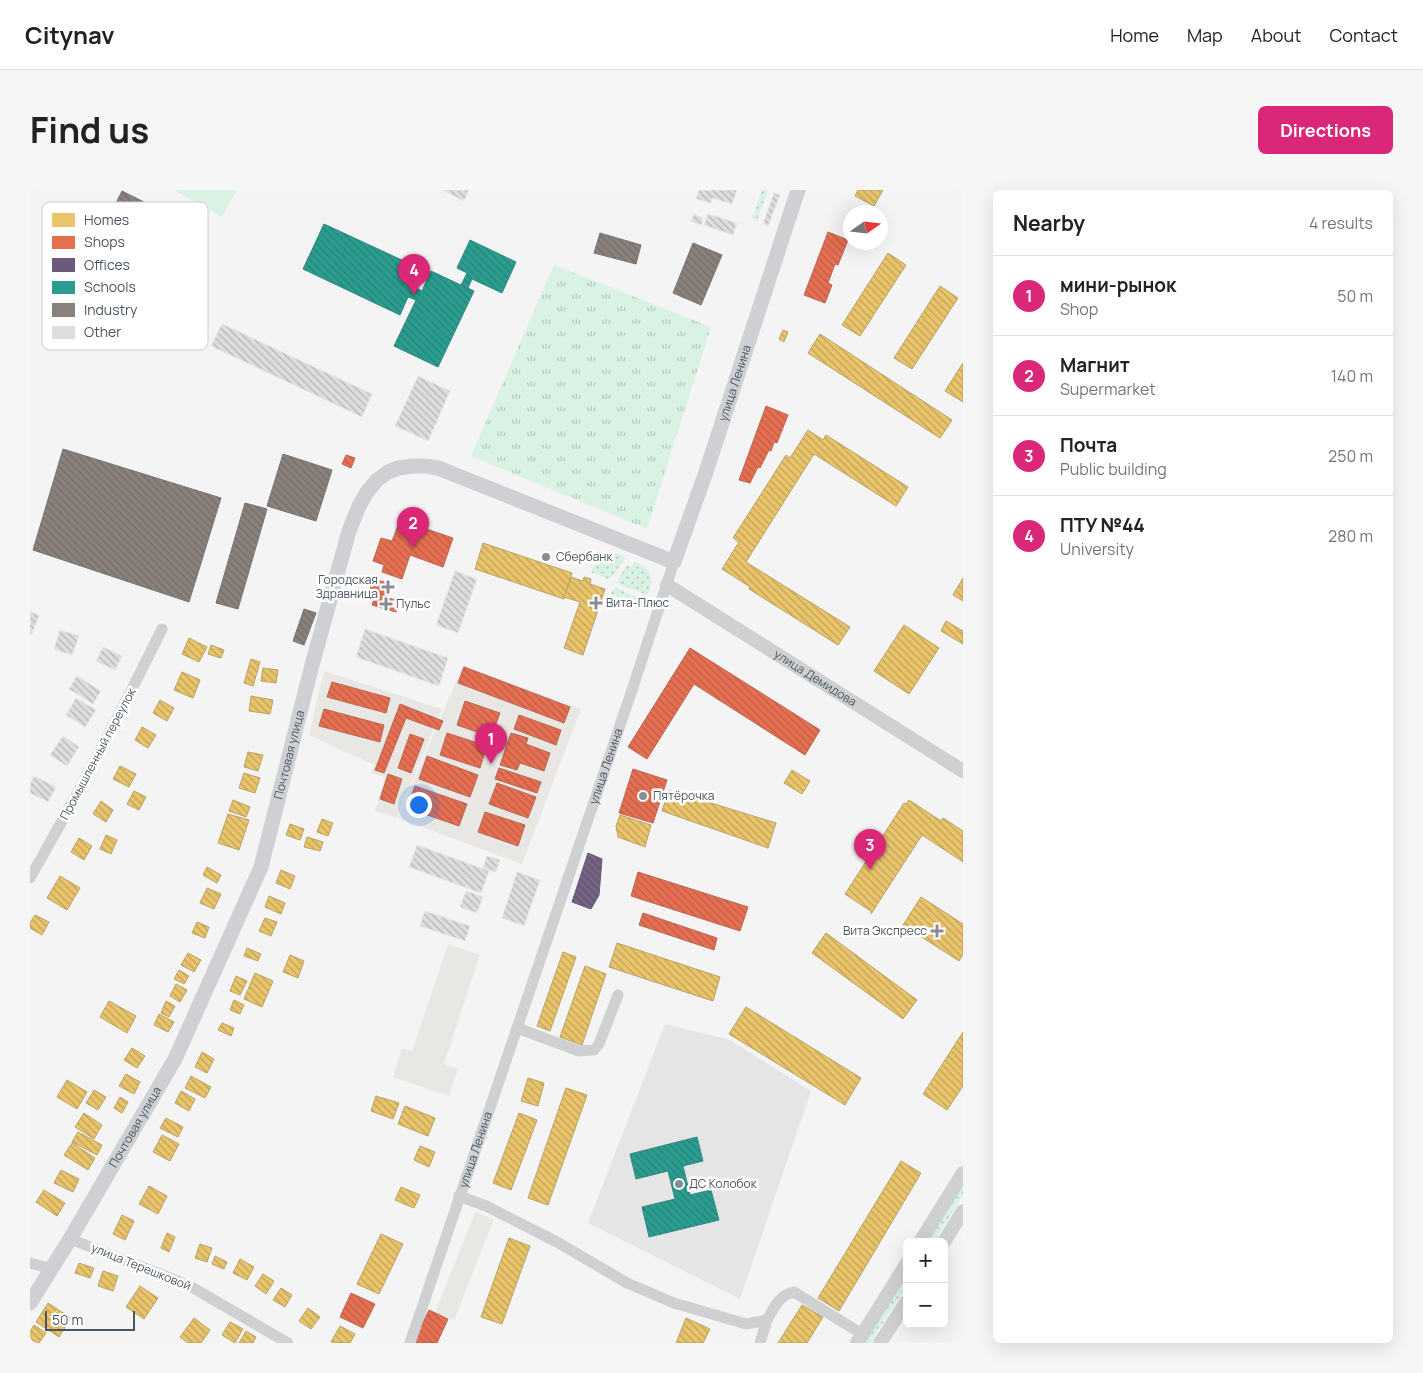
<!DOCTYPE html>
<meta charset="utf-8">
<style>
:root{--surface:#fff;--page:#f6f6f6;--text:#222;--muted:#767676;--line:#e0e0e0;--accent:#db2777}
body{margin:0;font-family:Manrope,sans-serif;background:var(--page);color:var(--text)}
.controls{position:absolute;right:15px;bottom:15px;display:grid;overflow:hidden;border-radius:8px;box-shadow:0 5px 20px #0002}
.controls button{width:45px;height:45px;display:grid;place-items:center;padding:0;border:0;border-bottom:1px solid var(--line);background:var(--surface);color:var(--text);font:25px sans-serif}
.compass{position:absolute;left:813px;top:15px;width:45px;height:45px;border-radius:50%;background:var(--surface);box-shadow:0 5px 20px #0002;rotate:76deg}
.scale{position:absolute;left:15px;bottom:12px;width:90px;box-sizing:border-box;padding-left:5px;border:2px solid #4a5661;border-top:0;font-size:14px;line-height:18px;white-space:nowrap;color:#4a5661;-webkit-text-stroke:4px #fff;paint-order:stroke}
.you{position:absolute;left:388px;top:614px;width:18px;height:18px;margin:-12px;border:4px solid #fff;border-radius:50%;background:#1a73e8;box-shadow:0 0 0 8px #1a73e833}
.badge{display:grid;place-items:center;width:32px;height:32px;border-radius:50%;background:var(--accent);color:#fff;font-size:16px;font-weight:700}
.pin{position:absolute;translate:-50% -41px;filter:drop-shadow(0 1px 2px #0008)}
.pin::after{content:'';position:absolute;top:26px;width:18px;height:15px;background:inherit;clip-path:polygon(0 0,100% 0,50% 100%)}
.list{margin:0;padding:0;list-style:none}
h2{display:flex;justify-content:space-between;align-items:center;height:65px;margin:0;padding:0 20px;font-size:21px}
h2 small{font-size:16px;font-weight:400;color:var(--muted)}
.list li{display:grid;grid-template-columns:32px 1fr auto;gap:15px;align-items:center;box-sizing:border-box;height:80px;padding:0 20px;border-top:1px solid var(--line)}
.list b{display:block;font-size:19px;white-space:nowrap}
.list p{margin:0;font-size:16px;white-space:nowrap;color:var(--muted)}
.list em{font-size:16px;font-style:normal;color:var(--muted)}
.map{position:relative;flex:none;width:933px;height:1153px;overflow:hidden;border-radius:8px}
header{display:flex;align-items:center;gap:30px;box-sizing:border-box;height:70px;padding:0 25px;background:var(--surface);border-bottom:1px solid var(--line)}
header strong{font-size:24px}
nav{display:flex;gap:28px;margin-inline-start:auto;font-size:18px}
.intro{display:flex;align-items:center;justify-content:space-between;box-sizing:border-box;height:120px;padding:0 30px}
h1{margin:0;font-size:35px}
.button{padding:12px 22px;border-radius:8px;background:var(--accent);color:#fff;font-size:18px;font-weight:700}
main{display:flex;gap:30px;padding:0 30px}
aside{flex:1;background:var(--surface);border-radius:8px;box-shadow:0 5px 20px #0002}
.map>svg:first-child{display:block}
.commercial{fill:#e8e7e3}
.education{fill:#e6e5e6}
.grass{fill:url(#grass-dots)}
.park{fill:url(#park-tufts)}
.pitch{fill:#d9f2e3}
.homes{fill:url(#homes-back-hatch);stroke:#b9a367}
.shops{fill:url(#shops-back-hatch);stroke:#b86856}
.offices{fill:url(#offices-back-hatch);stroke:#625872}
.schools{fill:url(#schools-back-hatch);stroke:#348881}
.industry{fill:url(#industry-back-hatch);stroke:#777474}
.building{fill:url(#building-back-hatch);stroke:#e5e6e7}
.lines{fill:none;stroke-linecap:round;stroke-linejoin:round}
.minor{stroke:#ced0d2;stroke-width:11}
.tertiary{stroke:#ced0d2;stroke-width:14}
.secondary{stroke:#ced0d4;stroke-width:15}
.poi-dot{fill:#868d94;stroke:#fff;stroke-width:2}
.labels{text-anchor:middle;stroke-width:5;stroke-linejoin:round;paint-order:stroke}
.street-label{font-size:12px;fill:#4a5661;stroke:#fff}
.poi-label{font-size:12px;fill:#4a5661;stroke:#fff;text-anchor:start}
.key{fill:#fff;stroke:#c9ccd0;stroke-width:1}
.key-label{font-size:14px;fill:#4a5661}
</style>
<header>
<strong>Citynav</strong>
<nav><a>Home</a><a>Map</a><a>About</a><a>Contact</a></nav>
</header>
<div class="intro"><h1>Find us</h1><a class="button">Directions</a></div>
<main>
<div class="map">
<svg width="933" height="1153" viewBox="0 0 933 1153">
<defs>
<pattern id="grass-dots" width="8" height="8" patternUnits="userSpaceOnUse" patternTransform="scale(1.25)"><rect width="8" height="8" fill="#d9f2e3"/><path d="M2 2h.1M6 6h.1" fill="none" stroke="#b2c7bb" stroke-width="1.8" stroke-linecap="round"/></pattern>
<pattern id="park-tufts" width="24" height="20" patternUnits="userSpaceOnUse" patternTransform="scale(1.25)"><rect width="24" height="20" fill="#d9f2e3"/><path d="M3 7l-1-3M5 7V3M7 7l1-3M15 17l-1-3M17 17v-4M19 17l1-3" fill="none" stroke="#b2c7bb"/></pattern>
<pattern id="homes-back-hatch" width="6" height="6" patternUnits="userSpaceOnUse" patternTransform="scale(1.25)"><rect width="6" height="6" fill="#e9c46a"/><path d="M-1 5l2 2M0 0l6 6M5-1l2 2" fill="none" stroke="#bfa25b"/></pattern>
<pattern id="shops-back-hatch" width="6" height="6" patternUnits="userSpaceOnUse" patternTransform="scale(1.25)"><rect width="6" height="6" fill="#e76f51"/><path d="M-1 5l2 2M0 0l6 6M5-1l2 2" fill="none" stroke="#bd5e47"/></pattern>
<pattern id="offices-back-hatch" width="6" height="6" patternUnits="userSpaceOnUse" patternTransform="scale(1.25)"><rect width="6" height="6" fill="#6d597a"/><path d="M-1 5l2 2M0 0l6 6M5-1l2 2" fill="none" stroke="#7f708b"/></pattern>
<pattern id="schools-back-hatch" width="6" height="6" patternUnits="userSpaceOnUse" patternTransform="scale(1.25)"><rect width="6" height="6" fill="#2a9d8f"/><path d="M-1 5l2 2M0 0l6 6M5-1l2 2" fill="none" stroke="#268378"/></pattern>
<pattern id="industry-back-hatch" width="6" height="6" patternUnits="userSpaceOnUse" patternTransform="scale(1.25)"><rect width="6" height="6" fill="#8a817c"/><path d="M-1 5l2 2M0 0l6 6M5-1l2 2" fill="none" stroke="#736c69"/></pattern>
<pattern id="building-back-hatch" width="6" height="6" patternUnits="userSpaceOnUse" patternTransform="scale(1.25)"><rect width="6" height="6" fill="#ddddde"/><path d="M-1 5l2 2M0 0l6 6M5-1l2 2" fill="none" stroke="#b5b6b7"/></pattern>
</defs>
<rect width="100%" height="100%" fill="#f4f4f4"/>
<!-- commercial -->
<g class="commercial">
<polygon points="433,475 551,519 492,674 368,628"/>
<polygon points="294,481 412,519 367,628 345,621 355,587 341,583 344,575 279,545"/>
<polygon points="418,754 450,765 414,874 428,879 419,906 363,887 372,858 382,861"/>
<polygon points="445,1022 464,1029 424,1130 405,1123"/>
</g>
<!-- education -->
<polygon class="education" points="635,834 700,850 781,901 710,1109 558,1033"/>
<!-- grass -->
<g class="grass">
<polygon points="732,0 738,0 727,31 722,29"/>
<polygon points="586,363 596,367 583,386 577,389 561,382 568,368 576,371"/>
<path d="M605 371C622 381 625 388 618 405L586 393 597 375 601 377Z"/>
<polygon points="585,397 613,410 609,417 581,404"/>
<polygon points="933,993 933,1005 904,1052 897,1052"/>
<polygon points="877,1083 877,1095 840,1153 833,1153"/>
</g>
<!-- park -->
<polygon class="park" points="524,75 681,137 617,339 441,266"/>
<!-- pitch -->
<polygon class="pitch" points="144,0 207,0 192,27"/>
<!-- homes -->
<g class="homes">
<polygon points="828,0 853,0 844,16 825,6"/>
<polygon points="858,63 876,75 830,146 812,135"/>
<polygon points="910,96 928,108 882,179 864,168"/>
<polygon points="753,140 758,142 754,152 749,149"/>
<polygon points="790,144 922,230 910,248 778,163"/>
<polygon points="933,173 933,212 915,201"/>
<polygon points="778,240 793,250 796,245 878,297 866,316 784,264 716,372 820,437 808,455 719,399 720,397 692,379 709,352 703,348 756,265 760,268"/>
<polygon points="453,353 542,383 534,409 445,379"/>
<polygon points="541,387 553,391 554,387 561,389 560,394 575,399 553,465 534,458 550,412 534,407"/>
<polygon points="933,388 933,411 923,405"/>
<polygon points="916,431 933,441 933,454 911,441"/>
<polygon points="874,435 909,458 879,504 844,481"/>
<polygon points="159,448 177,457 169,472 152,464"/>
<polygon points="181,455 194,460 191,468 178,464"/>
<polygon points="221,469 230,472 223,496 214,493"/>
<polygon points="233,478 248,480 246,493 231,491"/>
<polygon points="152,482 170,490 163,508 144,500"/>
<polygon points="221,506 243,510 240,524 219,521"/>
<polygon points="130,510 144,518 137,531 123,523"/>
<polygon points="112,537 126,545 118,558 105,550"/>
<polygon points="218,562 233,565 228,581 214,577"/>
<polygon points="90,576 106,584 99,597 83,589"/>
<polygon points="762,580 780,591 772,604 754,593"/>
<polygon points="214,583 230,588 225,603 209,598"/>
<polygon points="639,600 746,633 738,658 632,621"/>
<polygon points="104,601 116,607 109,620 97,614"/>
<polygon points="203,610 220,617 216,627 199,621"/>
<polygon points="879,610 911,631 913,628 933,641 933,672 892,645 841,724 842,722 815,704 874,613 876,614"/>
<polygon points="71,611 83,620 76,632 63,624"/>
<polygon points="198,624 219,630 209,660 188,653"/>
<polygon points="590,625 621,635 615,657 588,647 586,636"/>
<polygon points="292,629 303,633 298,646 287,642"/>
<polygon points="260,634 274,639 270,650 256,645"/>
<polygon points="76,645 87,650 81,664 70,659"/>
<polygon points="277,647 293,652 290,661 274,657"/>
<polygon points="49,648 62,656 54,670 41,662"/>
<polygon points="177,677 191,685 187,693 173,685"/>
<polygon points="251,680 265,686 260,699 246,693"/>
<polygon points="30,686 50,698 37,720 17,708"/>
<polygon points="177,698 191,704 184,719 170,713"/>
<polygon points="239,706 255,713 251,724 235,717"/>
<polygon points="891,707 933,734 933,764 929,771 873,735"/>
<polygon points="5,725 19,732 12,745 0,738 0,733"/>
<polygon points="235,728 247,732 241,746 229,741"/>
<polygon points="167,732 179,737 175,748 162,743"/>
<polygon points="796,743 887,810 873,829 782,763"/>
<polygon points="587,753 690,787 683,811 579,777"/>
<polygon points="217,758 231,764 228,771 214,766"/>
<polygon points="533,762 546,767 520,841 507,836"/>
<polygon points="158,763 171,770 164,782 151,775"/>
<polygon points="260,765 274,771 268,788 253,782"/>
<polygon points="555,776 576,784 552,855 530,847"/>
<polygon points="149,780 159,786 154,794 144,789"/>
<polygon points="225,783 243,791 232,817 214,809"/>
<polygon points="206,786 217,791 210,805 200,801"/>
<polygon points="146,794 157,800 150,812 140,806"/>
<polygon points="204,810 214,815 210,824 200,820"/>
<polygon points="79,811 106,826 97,843 70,827"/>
<polygon points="136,811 145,816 139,827 131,823"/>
<polygon points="716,817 831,888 815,915 699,844"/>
<polygon points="129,824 144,832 138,842 124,835"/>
<polygon points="192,833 204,838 201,846 188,840"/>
<polygon points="933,842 933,896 917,920 893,904"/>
<polygon points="102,858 115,866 107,878 94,870"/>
<polygon points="172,862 184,869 177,883 165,877"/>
<polygon points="96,884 110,892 104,904 89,896"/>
<polygon points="161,886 181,897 175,908 155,898"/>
<polygon points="498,888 514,893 508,916 491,911"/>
<polygon points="37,890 57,902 47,919 27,907"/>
<polygon points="536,898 557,905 518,1015 498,1008"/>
<polygon points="64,900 76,907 68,920 56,913"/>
<polygon points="151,901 165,909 159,921 145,913"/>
<polygon points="346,906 369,913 363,929 341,921"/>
<polygon points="90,907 98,912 92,923 84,918"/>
<polygon points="375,916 405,928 398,946 368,934"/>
<polygon points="54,923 72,935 64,949 45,937"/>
<polygon points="489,923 507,930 481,1000 463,993"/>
<polygon points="136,928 153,937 148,947 130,938"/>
<polygon points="48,942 72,955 67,965 42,952"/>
<polygon points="132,945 149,954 140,971 123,962"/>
<polygon points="42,953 65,968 58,980 34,965"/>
<polygon points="390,956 405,962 399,977 384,970"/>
<polygon points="871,971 891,983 809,1121 788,1108"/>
<polygon points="31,980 49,989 43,1002 24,993"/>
<polygon points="119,996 137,1006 128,1024 109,1014"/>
<polygon points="371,997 390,1005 384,1018 365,1010"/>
<polygon points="14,1000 35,1013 27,1026 6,1012"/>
<polygon points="92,1025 104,1031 95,1050 83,1044"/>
<polygon points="137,1043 145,1047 139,1062 131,1058"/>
<polygon points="351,1044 373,1054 349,1104 327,1094"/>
<polygon points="479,1048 500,1056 472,1134 451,1127"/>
<polygon points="170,1054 182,1058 177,1072 165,1068"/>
<polygon points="185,1066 197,1072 194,1079 182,1074"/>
<polygon points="210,1069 224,1077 217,1090 203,1083"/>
<polygon points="49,1073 64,1078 60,1088 45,1083"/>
<polygon points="73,1081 88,1086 83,1101 68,1096"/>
<polygon points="233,1084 244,1091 236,1104 225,1096"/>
<polygon points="110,1096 128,1108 114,1129 96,1117"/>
<polygon points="251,1098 262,1105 255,1117 243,1110"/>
<polygon points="18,1113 41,1128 29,1147 6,1132"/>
<polygon points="772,1115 793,1127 777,1153 748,1153"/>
<polygon points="278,1118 290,1127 281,1139 269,1131"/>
<polygon points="164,1128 180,1140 171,1153 158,1153 150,1147"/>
<polygon points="656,1128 680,1139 673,1153 646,1153"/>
<polygon points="200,1132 213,1139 205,1153 192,1145"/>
<polygon points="4,1135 16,1143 9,1153 6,1153 0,1149 0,1142"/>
<polygon points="310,1136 325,1144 320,1153 301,1152"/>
<polygon points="216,1141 226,1147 223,1153 209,1153"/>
</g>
<!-- shops -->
<g class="shops">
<polygon points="798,42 818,50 808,75 805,74 798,93 802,95 795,113 774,105"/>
<polygon points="736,216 758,225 747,253 744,252 741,261 739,260 730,278 728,277 720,293 709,290"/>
<polygon points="316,265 325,268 321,278 312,274"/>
<polygon points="370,330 423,348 413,377 380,365 372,389 352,382 354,375 343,371 351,348 362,351"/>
<polygon points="343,389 362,394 358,408 369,411 366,422 342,415 346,403 339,402"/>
<polygon points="660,458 790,540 775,565 664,494 617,569 598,557"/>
<polygon points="434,477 540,517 534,533 428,493"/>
<polygon points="302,492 360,508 356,523 297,507"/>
<polygon points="435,511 470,523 461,547 427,535"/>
<polygon points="370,514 413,531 409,540 376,528 354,583 345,580"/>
<polygon points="294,519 354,535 350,552 289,536"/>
<polygon points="489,525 531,540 526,555 484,539"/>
<polygon points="417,543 457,556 450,578 410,565"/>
<polygon points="481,543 498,548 496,554 520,563 514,581 490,573 487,580 470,575"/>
<polygon points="380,544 394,549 381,583 368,578"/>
<polygon points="397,566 448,585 440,607 389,589"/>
<polygon points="469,578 511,592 507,603 465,589"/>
<polygon points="603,579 637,590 623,633 589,623"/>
<polygon points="358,584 372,589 364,614 350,609"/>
<polygon points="467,593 506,607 498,628 459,614"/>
<polygon points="385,596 437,614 429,636 377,618"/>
<polygon points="455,622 495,635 488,656 448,642"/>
<polygon points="608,682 718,717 710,741 601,706"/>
<polygon points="613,723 687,748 684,760 609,735"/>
<polygon points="321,1103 345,1114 333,1138 310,1127"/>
<polygon points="399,1120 418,1129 407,1153 383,1153"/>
</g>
<!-- offices -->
<polygon class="offices" points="558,663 572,669 569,705 561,719 542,712"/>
<!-- schools -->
<g class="schools">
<polygon points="294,34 389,78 381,95 392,101 401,81 431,95 437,83 427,78 440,50 486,72 472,103 442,89 438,98 444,101 408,177 364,156 386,110 378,107 370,125 273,79"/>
<polygon points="667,947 673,971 653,976 660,1005 681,1000 689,1030 619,1047 612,1017 645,1009 638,981 606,989 600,964"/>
</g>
<!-- industry -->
<g class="industry">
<polygon points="92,1 114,12 74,93 52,82"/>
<polygon points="570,43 611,55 606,74 564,63"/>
<polygon points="663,53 692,65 671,115 643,103"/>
<polygon points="33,259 191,308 159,412 3,360"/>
<polygon points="253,264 302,280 286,331 237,316"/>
<polygon points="215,313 237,319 208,419 186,413"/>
<polygon points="274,419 286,423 274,455 263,451"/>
</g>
<!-- building -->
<g class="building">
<polygon points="412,0 439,0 434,11"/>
<polygon points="669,0 707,0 702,14 682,8 681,13 666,9"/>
<polygon points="744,3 750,5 738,36 733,34"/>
<polygon points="664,24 673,28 671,35 661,31"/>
<polygon points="678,24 707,33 703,45 674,35"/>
<polygon points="192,134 342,204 332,227 181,156"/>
<polygon points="388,186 420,201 398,251 365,236"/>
<polygon points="425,381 447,389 428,443 406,435"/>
<polygon points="0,422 9,425 2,444 0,444"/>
<polygon points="335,439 418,468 409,496 326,467"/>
<polygon points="30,440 49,446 42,465 24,459"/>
<polygon points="73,457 92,466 85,480 66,471"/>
<polygon points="47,486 71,501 63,514 39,499"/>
<polygon points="46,508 66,520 55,537 36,525"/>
<polygon points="33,546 49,557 37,576 20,565"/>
<polygon points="4,586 26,597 18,612 0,603 0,594"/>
<polygon points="387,655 459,681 451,703 379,677"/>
<polygon points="457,666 470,670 466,682 453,678"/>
<polygon points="487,682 510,690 494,736 472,728"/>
<polygon points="436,701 453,707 447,723 430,717"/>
<polygon points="395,721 440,736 435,751 390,736"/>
</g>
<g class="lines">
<!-- minor -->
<g class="minor">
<path d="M0 688C47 606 91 523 132 439"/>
<polyline points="487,838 549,861 564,860 569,854 588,805"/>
<path d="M429 1006 456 1016 527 1052 597 1093 644 1113 716 1134 737 1130C744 1118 749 1105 764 1102L832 1144"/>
<polyline points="40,1049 158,1095 258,1153"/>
<polyline points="0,1073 22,1079"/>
<path id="s1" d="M380 1153 602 500 644 372"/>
<polyline points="730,1153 737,1130"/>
</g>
<!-- tertiary -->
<g class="tertiary">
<path id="s2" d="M637 395 933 581"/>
<polyline points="890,1052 933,983"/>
<polyline points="914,1052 933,1021"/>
<polyline points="827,1153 877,1073"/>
<polyline points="850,1153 877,1111"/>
</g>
<!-- secondary -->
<path class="secondary" id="s3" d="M0 1113 40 1049 145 869 231 677 282 475 319 341 329 316 337 302 347 290 358 282 368 278 382 276H396L408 278 644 372 676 282 768 0"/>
</g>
<!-- markers -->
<g class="poi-dot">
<circle cx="516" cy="367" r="5"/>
<path d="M355.5 389.5h5v5h5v5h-5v5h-5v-5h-5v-5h5z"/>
<path d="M563.5 405.5h5v5h5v5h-5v5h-5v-5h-5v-5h5z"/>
<path d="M353.5 406.5h5v5h5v5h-5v5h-5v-5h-5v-5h5z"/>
<circle cx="613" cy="606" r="5"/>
<path d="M904.5 733.5h5v5h5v5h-5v5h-5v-5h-5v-5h5z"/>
<circle cx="649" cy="994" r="5"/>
</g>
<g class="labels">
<!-- street labels -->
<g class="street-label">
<text dy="4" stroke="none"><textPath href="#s3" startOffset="1408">улица Ленина</textPath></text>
<text dy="4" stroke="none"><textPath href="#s2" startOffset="175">улица Демидова</textPath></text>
<text transform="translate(68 564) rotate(-62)" y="4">Промышленный переулок</text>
<text dy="4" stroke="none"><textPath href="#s3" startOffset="610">Почтовая улица</textPath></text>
<text dy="4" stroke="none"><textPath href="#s1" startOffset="609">улица Ленина</textPath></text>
<text dy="4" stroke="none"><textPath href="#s3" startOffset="205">Почтовая улица</textPath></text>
<text dy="4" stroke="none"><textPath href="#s1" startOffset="204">улица Ленина</textPath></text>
<text transform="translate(111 1077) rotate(22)" y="4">улица Терешковой</text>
</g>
<!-- poi labels -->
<g class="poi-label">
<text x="526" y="371">Сбербанк</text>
<text x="348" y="394" text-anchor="end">Городская<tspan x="348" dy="14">Здравница</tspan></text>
<text x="576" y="417">Вита-Плюс</text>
<text x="366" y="418">Пульс</text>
<text x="623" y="610">Пятёрочка</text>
<text x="897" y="745" text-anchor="end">Вита Экспресс</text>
<text x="659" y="998">ДС Колобок</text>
</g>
</g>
<!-- legend -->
<rect x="12" y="12" width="166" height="148" rx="8" class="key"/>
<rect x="22" y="23" width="23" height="14" fill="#e9c46a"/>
<rect x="22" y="46" width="23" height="13" fill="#e76f51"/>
<rect x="22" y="68" width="23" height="14" fill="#6d597a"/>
<rect x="22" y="91" width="23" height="13" fill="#2a9d8f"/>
<rect x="22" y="113" width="23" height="14" fill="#8a817c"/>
<rect x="22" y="136" width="23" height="13" fill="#ddddde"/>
<g class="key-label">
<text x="54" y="35">Homes</text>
<text x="54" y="57">Shops</text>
<text x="54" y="80">Offices</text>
<text x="54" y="102">Schools</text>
<text x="54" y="125">Industry</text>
<text x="54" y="147">Other</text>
</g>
</svg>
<div class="controls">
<button>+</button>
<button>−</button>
</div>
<svg class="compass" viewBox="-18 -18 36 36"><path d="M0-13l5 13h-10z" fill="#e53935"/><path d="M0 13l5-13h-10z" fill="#767676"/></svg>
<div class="scale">50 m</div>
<div class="you"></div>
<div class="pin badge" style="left:461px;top:574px">1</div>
<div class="pin badge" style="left:383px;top:358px">2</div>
<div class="pin badge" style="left:840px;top:680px">3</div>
<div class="pin badge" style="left:384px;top:105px">4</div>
</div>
<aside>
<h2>Nearby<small>4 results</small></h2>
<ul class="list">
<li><span class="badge">1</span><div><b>мини-рынок</b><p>Shop</p></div><em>50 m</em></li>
<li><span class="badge">2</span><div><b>Магнит</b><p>Supermarket</p></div><em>140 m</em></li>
<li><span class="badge">3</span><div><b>Почта</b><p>Public building</p></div><em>250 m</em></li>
<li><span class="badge">4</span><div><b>ПТУ №44</b><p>University</p></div><em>280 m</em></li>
</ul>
</aside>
</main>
